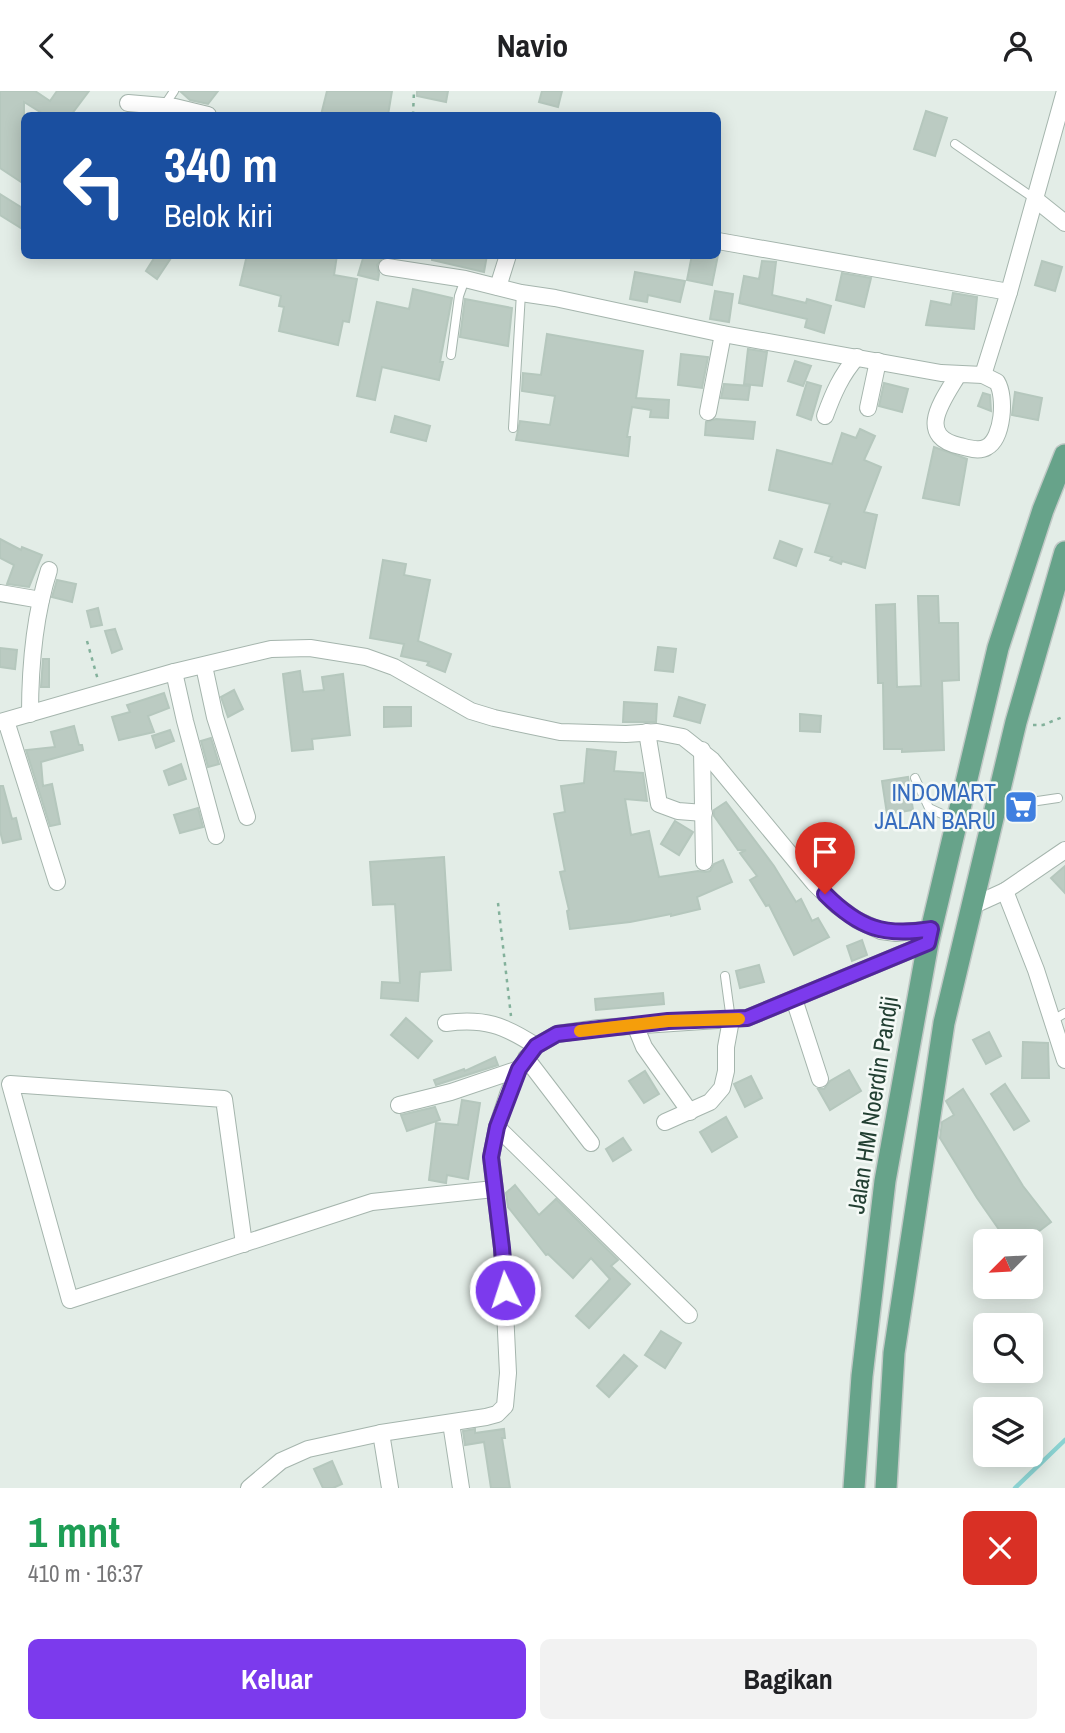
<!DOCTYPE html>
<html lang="id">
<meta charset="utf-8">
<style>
body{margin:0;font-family:"Archivo Narrow",sans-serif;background:#f2f2f2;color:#202124;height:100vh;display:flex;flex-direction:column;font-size:26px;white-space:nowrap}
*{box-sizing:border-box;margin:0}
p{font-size:23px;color:#757577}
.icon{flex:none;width:38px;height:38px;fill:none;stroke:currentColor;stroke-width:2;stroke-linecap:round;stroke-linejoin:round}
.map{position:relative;height:1397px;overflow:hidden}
.sheet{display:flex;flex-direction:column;background:#fff;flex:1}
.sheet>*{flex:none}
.hud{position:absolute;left:21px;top:21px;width:700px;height:147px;border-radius:10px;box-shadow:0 4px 18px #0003;background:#1a4fa0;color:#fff;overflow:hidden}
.needle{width:46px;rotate:246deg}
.buttons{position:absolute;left:973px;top:1138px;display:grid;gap:14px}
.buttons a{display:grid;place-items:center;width:70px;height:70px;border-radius:10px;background:#fff;box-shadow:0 4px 18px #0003;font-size:35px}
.pin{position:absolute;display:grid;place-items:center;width:60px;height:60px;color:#fff;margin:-72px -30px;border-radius:50% 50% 50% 0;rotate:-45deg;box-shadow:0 0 7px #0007}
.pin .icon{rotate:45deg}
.me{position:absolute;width:77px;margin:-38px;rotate:356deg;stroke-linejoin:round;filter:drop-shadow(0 0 5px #0008)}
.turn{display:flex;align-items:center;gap:24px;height:147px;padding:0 28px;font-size:32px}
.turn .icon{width:91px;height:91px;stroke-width:2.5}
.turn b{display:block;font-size:49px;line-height:60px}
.round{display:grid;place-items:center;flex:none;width:74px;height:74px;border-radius:10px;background:#f2f2f2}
.summary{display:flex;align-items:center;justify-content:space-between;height:119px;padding:0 28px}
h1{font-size:42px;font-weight:700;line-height:52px;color:#1e9e55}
.cta{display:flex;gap:14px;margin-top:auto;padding:14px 28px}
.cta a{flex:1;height:80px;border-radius:10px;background:#7c3aed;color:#fff;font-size:28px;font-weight:700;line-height:80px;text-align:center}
.cta a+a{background:#f2f2f2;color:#202124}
header{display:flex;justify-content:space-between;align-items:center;height:91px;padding:0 28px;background:#fff;font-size:32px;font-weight:700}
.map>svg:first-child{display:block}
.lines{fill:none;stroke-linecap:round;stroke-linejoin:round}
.stream{stroke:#8bd3d2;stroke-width:4.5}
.building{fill:#bbcbc2;stroke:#b5c7bd;stroke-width:2}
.service-casing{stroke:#a5b5ad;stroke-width:10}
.minor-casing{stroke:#a5b5ad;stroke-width:18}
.primary-casing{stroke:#c1c9c6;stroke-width:24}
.path{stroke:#83b19b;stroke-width:2.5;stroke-dasharray:3.5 5;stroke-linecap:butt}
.service{stroke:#fff;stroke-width:8}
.minor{stroke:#fff;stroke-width:16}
.primary{stroke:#67a38a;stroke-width:21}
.route-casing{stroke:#51269a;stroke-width:18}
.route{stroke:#7c3aed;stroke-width:12}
.slow{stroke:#f59e0b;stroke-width:12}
.labels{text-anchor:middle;stroke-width:5;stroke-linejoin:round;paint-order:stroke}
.shop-label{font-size:24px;fill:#366cbe;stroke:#f4f9f6;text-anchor:end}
.street-label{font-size:24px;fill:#223f32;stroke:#f4f9f6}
</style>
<header><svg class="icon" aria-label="back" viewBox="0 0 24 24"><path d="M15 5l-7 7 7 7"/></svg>Navio<svg class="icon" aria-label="person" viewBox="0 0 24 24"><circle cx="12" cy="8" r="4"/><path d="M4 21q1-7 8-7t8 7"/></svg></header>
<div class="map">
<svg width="1065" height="1397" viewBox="0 0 1065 1397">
<rect width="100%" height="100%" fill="#e3ede7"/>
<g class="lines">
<!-- stream -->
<path class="stream" d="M1015,1397L1065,1349"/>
</g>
<!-- building -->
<g class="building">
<path d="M0,0H35L50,10L57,0H89L71,24H45L24,11V93L0,77Z"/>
<path d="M180,0H218L208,13L190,9Z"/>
<path d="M327,0H392L388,24H321Z"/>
<path d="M417,0H448L446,11L417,5Z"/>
<path d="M542,0H562L558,16L539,11Z"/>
<path d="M926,20L947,27L935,65L914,58Z"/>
<path d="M0,103L24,118V139L0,124Z"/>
<path d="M156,164H173L157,188L146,180Z"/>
<path d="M247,164H337L334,184L357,188L349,231L343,230L338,254L279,240L284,216L279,215L281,205L240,194Z"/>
<path d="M364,164H385L377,174L379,183L378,189L358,184Z"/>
<path d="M432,164H487L484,181L432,169Z"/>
<path d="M692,164H718L712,194L687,189Z"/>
<path d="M762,170L776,171L772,204L806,212L807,208L831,215L824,242L805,236L807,228L739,212L744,185L759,188Z"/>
<path d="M1042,170L1062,176L1055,200L1035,194Z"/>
<path d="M635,181L685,190L680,211L648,204L647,211L630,208Z"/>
<path d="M842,182L871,187L864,216L836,209Z"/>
<path d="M413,198L452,207L440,271H443L439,289L382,276L375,309L357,305L377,211L409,218Z"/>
<path d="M715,200L733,203L729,231L710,228Z"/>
<path d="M953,202L977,206L974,238L926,234L931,210L951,214Z"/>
<path d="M465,208L512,217L508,255L460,246Z"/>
<path d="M547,243L643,260L636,307L669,309L668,327L650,326L651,319L632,316L627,346H630L628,365L516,349L520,330L550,334L555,305L522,300L523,282L541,284Z"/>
<path d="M748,258L767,261L762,295L744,293Z"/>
<path d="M681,263L708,266L702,297L678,294Z"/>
<path d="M795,270L811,275L803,295L788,290Z"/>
<path d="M807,291L821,295L811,329L797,324Z"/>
<path d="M884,292L908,298L902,321L879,315Z"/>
<path d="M724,293L750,295L748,309L721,307Z"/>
<path d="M1015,301L1042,307L1038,329L1012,324Z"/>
<path d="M983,302L990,304L991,320L978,315Z"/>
<path d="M395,325L430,335L426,350L391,341Z"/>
<path d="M716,328L755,331L753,348L705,344L706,331Z"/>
<path d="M860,338L875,345L864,369L881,376L864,421L877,424L865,477L842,470L841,473L830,469L832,466L815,461L830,413L769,399L777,359L832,373L842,342L856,347Z"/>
<path d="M934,356L967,368L959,414L923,407Z"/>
<path d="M0,448L21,459L22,456L42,464L29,496L7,493L14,474L0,467Z"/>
<path d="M780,450L802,458L796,475L774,467Z"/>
<path d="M383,469L406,473L404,484L430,489L418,550L451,563L445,581L427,574L429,571L401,565L404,553L370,547Z"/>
<path d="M57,489L76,493L72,511L52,506Z"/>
<path d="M918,505H938L939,532H958L959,589L942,590L944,659L902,661V658H884L883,592H878L876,514L895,513L897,596L921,595Z"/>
<path d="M98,517L102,534L91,536L87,520Z"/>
<path d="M115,538L122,558L112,562L105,540Z"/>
<path d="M658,556L676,558L673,581L655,579Z"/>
<path d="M0,557L17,559L15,578L0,576Z"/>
<path d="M43,568H49V596H41Z"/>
<path d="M300,580L303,601L324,599L322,586L343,583L350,644L312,648L313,658L292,660L283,583Z"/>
<path d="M234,599L243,618L228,626L221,606Z"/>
<path d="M164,602L169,617L148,625L154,641L119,649L112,626L130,621L127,614Z"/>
<path d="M679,606L705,614L700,632L674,625Z"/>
<path d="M624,611L657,613L656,631H623Z"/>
<path d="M384,616H411V635L384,636Z"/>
<path d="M800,623L821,625L820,641L800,640Z"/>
<path d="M74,635L79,654H82L83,659L41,671L43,695L52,693L60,733L50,735L26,659L55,656L51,641Z"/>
<path d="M170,639L174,650L156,657L152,645Z"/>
<path d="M211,647L219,673L208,676L201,650Z"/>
<path d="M587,658L616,661L614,680L643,682L647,710L625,708L631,744L649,740L659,786L698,780L705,781L710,780L714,773L723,769L732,791L697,806L700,818L671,825V823L630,831L570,838L567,820L569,819L560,781L565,780L554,723L565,721L561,695L584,692Z"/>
<path d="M181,673L186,688L169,694L164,680Z"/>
<path d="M908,686L913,719L887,723L882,690Z"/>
<path d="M0,695H3L12,728L16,727L21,748L3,752L0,740Z"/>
<path d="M726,711L774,775L796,811L801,808L812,830L818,827L829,846L794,864L769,814L766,815L750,789L757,785L740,762L746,759H738L714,725V719Z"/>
<path d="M198,717L203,736L180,742L174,724Z"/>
<path d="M675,730L693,741L679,764L661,753Z"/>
<path d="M444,766L451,879L420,881L418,910L381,907L382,891L400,892L395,813L373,814L370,771Z"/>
<path d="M1065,775V802L1051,787Z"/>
<path d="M862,849L867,864L852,870L847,855Z"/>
<path d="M759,874L764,891L740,897L736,880Z"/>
<path d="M663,902L664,913L596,919L595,908Z"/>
<path d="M406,927L432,950L418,967L391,944Z"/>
<path d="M989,941L1001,965L986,973L973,949Z"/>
<path d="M1023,951L1048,952L1049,987H1022Z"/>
<path d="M495,966L498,974L436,994L434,989L464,978L465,980Z"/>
<path d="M849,979L861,1000L830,1019L818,998H824L830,990Z"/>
<path d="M645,980L659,1003L644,1012L629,990Z"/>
<path d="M751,985L762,1007L745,1016L734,993Z"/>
<path d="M1005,993L1029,1030L1014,1039L991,1003Z"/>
<path d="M963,998L1023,1095L1051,1131L1026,1150H1007L977,1107L940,1047L942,1031L954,1024L946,1010Z"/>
<path d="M462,1009L480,1012L468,1088L447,1084L446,1092L429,1089L436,1032L458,1034Z"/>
<path d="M435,1016L440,1029L407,1040L401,1024Z"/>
<path d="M726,1026L737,1046L712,1061L700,1041Z"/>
<path d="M623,1047L631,1059L613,1070L606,1058Z"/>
<path d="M515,1094L539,1124L556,1108L618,1169L611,1175L630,1193L589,1237L576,1225L610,1188L591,1167L573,1187L548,1163L546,1164L508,1116L506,1102Z"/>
<path d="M661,1240L681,1252L665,1277L645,1264Z"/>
<path d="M624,1264L637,1275L609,1306L597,1295Z"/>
<path d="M475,1338V1342L504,1338L505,1347H502L510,1397H491L484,1351L465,1354L463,1340Z"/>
<path d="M332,1370L342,1393L333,1397H323L314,1378Z"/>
</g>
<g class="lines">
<defs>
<g id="service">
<path d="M164,15L174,0"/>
<path d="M955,53L1035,108"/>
<path d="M451,264L459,205L465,188"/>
<path d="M513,337L521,202"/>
<path d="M915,687L929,717L955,729"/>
<path d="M998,708L1024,712L1058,707"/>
<path d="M725,885L731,929"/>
<path d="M1053,929L1065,922"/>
</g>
<g id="minor">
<path d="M128,12L175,16L208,24"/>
<path d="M1035,108L1065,132"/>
<path d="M718,150L1009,201"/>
<path d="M387,176L465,188L521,202L555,207L723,243L941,282L983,284L997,291C1006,306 1003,347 987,356C979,361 968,357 960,355C915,345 943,309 958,284"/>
<path d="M498,196L508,164"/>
<path d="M983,284L1009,201L1065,0"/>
<path d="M868,317L878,270"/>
<path d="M708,321L723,243"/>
<path d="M825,325C833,303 841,284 857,266"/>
<path d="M0,502L41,509"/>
<path d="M204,575L215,626L247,726"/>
<path d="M174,581L185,630L216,745"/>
<path d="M30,623C30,574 34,526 49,479"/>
<path d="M6,630L57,791"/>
<path d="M0,631L174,581L271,558L310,557L366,566L394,576L471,620L494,627L560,641L626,643L657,641L683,646L712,669L814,792L836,814L857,829L881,840L896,842L931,838"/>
<path d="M647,641L659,713L678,720L704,722"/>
<path d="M702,659L704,771"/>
<path d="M1005,800L1036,879L1065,969"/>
<path d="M972,815L1005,800L1065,759"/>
<path d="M794,908L820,988"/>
<path d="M446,932C484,927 504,934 536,955"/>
<path d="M635,934L644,956L690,1021"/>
<path d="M526,967L591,1052"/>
<path d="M399,1014L451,1001L519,978"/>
<path d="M665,1031L710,1011L722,997L726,980V956L731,929"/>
<path d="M497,1036L689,1224"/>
<path d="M244,1153L224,1008L10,993L70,1209L372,1111L494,1098"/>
<path d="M451,1332L461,1397"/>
<path d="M381,1342L390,1397"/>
<path d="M249,1397L281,1370L308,1358L381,1342L486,1326L497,1323L505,1315L508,1282L502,1157L491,1066L497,1036L508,1003L519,978L536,955L557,943L599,937L747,927L928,852"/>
</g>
<g id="primary">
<path d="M854,1397L862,1285L885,1090L928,852L998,557L1043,419L1065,364"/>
<path d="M886,1397L894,1262L944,932L1016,631L1065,461"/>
</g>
</defs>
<!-- service casing -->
<use href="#service" class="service-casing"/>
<!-- minor casing -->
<use href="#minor" class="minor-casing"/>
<!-- primary casing -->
<use href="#primary" class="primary-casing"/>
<!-- path -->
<g class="path">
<path d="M413,24L414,0"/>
<path d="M87,550L98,589"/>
<path d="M1033,634H1043L1065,625"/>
<path d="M498,812L511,925"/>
</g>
<!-- service -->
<use href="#service" class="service"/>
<!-- minor -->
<use href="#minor" class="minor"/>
<!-- primary -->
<use href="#primary" class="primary"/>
</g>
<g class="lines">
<defs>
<path id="route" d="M505,1199L502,1157L491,1066L497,1036L519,978L536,955L557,943L668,930L747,927L928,852L931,838C884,846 859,837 825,803"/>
</defs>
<!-- route casing -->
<use href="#route" class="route-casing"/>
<!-- route -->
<use href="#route" class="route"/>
<!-- slow -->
<path class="slow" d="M580,940L668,930L739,928"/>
</g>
<!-- icons -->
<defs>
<symbol id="supermarket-square" viewBox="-11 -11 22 22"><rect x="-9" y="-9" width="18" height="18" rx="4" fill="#3f7fe0" stroke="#f4f9f6"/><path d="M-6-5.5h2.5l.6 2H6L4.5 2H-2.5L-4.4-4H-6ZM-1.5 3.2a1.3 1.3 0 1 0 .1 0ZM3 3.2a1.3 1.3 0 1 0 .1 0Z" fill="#fff"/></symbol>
</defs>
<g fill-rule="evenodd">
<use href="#supermarket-square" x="1002" y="697" width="38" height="38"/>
</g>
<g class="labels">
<!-- shop labels -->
<g class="shop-label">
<text x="996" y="710">INDOMART<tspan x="996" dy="28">JALAN BARU</tspan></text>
</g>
<!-- street labels -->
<g class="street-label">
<text transform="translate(873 1014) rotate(-81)" y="8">Jalan HM Noerdin Pandji</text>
</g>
</g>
</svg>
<div class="buttons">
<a><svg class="needle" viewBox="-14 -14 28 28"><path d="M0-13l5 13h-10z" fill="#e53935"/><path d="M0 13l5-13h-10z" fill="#757577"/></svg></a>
<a><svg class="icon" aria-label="search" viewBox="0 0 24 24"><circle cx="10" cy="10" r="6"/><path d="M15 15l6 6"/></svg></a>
<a><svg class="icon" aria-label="layers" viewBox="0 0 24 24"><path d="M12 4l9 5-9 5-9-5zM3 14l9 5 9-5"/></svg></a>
</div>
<div class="pin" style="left:825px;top:803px;background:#d93025"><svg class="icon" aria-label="arrive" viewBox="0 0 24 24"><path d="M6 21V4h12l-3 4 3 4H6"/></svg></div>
<svg class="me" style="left:505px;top:1199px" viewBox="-20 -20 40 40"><circle r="17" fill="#7c3aed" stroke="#fff" stroke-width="3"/><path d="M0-11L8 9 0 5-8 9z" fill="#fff"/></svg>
<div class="hud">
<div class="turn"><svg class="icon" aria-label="left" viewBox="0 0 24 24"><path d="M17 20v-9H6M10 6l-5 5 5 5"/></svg><div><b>340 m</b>Belok kiri</div></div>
</div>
</div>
<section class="sheet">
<div class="summary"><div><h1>1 mnt</h1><p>410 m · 16:37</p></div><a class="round" style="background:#d93025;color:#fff"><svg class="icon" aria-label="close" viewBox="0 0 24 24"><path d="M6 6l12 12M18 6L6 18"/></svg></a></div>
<div class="cta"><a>Keluar</a><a>Bagikan</a></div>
</section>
